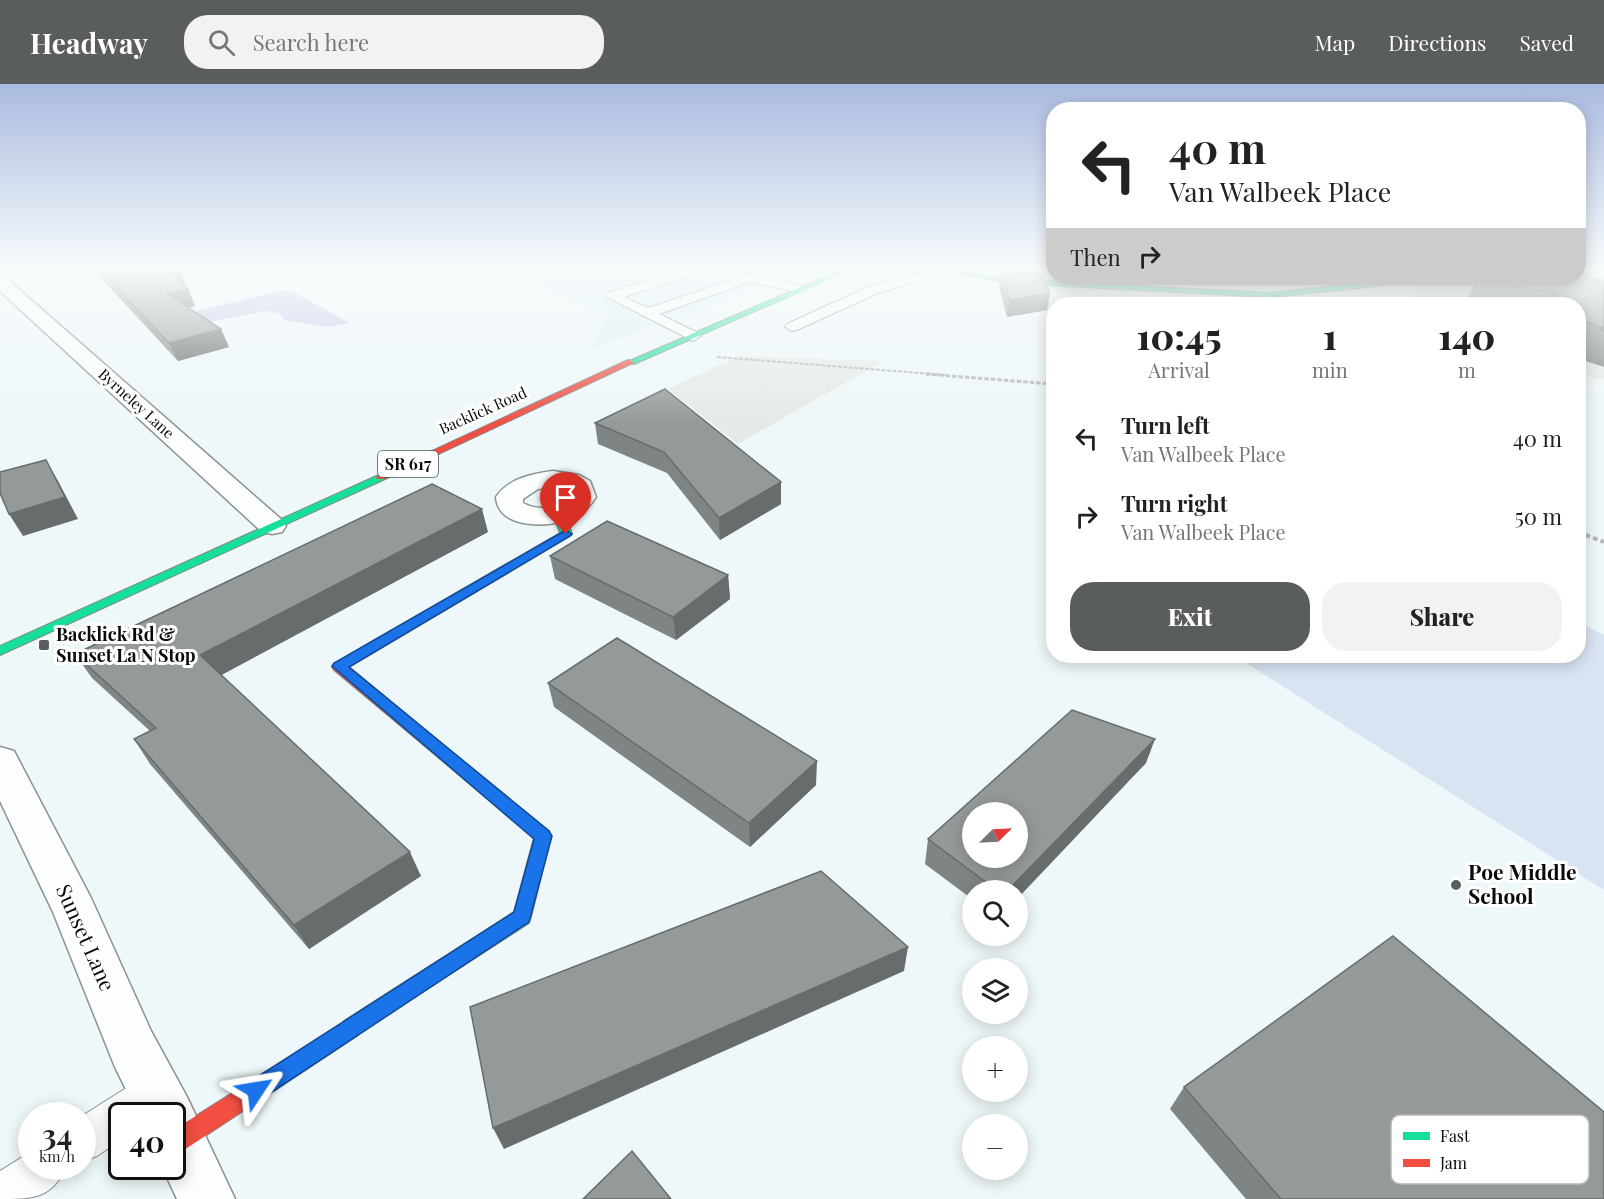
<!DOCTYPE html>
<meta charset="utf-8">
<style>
body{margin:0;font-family:"Playfair Display",serif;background:#f2f2f2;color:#222;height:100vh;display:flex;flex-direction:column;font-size:22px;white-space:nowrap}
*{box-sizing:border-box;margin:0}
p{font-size:20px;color:#767676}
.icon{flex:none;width:33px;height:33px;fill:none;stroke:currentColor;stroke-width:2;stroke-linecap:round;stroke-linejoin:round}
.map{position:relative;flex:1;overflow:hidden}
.panel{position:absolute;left:1046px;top:213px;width:540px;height:366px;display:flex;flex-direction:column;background:#fff;border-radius:24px;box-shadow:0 3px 15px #0003}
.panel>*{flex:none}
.top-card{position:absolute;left:1046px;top:18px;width:540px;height:183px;border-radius:24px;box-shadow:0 3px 15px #0003;background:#fff;color:#222;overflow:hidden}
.needle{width:39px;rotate:66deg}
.controls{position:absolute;left:962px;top:718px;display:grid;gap:12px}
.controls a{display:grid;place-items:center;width:66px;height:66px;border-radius:50%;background:#fff;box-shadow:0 3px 15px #0003;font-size:30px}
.speed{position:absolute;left:18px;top:1018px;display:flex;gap:12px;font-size:30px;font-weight:700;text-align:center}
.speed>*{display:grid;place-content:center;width:78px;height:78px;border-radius:50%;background:#fff;box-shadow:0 3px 15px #0003;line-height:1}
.speed small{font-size:15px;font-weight:400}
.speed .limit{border:3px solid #111;border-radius:9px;background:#fff;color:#111}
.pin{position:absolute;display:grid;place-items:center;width:51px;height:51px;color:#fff;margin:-62px -26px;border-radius:50% 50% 50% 0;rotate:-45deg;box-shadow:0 0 6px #0007}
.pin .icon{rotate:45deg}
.me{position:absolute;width:66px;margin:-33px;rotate:57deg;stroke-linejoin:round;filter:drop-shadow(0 0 4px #0008)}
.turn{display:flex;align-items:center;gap:21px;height:126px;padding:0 24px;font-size:27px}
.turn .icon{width:78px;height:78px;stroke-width:2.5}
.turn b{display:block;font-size:42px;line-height:51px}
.then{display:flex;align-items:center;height:57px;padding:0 24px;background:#0003;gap:12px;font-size:22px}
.eta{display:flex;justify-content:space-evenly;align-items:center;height:102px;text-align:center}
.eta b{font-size:36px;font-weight:800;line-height:42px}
.action{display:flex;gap:12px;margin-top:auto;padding:12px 24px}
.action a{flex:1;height:69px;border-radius:24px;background:#5a5d5e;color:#fff;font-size:24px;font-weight:800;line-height:69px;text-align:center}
.action a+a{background:#f2f2f2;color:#222}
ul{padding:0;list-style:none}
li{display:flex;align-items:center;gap:18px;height:78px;padding:0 24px}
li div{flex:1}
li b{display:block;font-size:22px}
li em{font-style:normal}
header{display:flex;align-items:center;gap:36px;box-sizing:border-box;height:84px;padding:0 30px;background:#5a5d5e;color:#fff}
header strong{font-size:28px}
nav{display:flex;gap:33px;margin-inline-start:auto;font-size:21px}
.search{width:420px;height:54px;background:#f2f2f2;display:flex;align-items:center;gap:15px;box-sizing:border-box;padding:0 21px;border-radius:24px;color:#767676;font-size:22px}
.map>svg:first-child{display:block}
.industrial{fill:#e6eae6}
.farmland{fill:#dbeef5}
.forest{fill:#bec5e5}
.pitch{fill:#d9e3f2}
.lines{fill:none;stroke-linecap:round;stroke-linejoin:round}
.lane-casing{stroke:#8d9192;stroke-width:2}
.street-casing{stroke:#8d9192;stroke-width:3}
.fast-casing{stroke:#838788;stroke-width:2}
.jam-casing{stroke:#838788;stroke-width:2}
.path-far2{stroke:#b5b6b7;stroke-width:2;stroke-dasharray:4 1.5;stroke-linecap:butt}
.path-far1{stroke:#b5b6b7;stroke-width:3;stroke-dasharray:4.5 2;stroke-linecap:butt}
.path{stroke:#b5b6b7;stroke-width:4;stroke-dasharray:5 3;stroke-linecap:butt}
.lane{fill:#fcfefe;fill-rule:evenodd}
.street{fill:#fcfefe;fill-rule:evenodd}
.fast{fill:#16e098;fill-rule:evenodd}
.jam{fill:#f24e42;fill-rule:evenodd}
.wall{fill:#7f8484}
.shaded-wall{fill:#686c6c}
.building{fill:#949a9a;stroke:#686c6c;stroke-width:1.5;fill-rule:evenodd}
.route{fill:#1a73e8;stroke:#114b97;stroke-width:1.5}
.poi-dot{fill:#5a5d5e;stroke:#fff;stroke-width:2}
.labels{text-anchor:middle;stroke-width:6;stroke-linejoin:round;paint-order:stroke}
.far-street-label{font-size:15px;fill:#0a0a0a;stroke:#fff}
.shield{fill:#fff;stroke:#545454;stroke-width:1.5}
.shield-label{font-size:16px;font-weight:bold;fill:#0a0a0a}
.poi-label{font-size:18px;font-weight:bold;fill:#0a0a0a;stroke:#fff;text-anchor:start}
.near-poi-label{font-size:21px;font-weight:bold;fill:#0a0a0a;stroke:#fff;text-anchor:start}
.near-street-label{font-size:21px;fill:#0a0a0a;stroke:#fff}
.key{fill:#fff;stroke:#b6b6b6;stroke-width:1.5}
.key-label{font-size:16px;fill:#0a0a0a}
</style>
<header>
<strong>Headway</strong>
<div class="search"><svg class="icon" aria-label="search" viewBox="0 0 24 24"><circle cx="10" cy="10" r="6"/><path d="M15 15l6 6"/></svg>Search here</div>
<nav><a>Map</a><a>Directions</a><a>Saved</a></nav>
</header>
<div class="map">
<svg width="1604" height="1115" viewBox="0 0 1604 1115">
<rect width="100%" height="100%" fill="#eef7f9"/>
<!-- industrial -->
<g class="industrial">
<path d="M1578,184H1604V295H1594L1578,289V220H1409L1417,202L1458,194H1578Z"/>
<path d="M738,272L883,277L738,360L668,305Z"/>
</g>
<!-- farmland -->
<path class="farmland" d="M496,184H810L592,264L608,229Z"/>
<!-- forest -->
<path class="forest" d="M280,207H292L349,239L328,243L285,236L279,229L266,227L178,244L159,236Z"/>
<!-- pitch -->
<path class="pitch" d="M1578,538L1604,551V806L1235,572H1578Z"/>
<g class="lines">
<defs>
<g id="lane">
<path d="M687,184H706L705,187L624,213L648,224L735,195L728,191L735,187L801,201L808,205L801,209L750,198L659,230L698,249L701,252L693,257L605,212L607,209Z"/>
<path d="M934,184L950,185L949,188L878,209L797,246L792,247L785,243L787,240L868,203Z"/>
<path d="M156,988L170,994L176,1008C164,1038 150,1032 122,1032V1055L97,1072L82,1078V1032L142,994Z"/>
<path d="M32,1067V1083H66C52,1115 32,1115 0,1115V1087Z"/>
</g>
<g id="street">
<path d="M0,193L6,194L282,436L286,442L282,448L272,450L262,448L0,207Z"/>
<path d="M553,387L579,391L590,397L596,413C591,421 584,428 576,433C553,444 498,447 496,413C509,394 532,390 553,387ZM553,403L569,407V412C556,424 540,428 523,419V415L538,405Z"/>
<path d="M0,663L14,667L91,814L151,947L187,1013L235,1115H177L162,1083H172V1032H139L115,983L53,828L0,717Z"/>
</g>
<g id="fast">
<path d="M845,184H854L634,280L627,278Z"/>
<path d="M934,184H948L1005,195L1270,209L1408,194L1377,202L1270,213L1005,199Z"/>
<path d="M381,390L385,391V395L0,571V562Z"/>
<path d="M559,427L565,430L572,450L570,452L371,570H361L359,567L361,564L560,449L553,430Z"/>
<path d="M443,663L448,665L549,747L551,752L531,833L529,839L351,954L344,951L341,944L344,937L514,828L534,754L438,673L435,669L438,665Z"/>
</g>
<g id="jam">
<path d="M628,276L635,278L385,395H377L376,393Z"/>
<path d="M366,563L371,564L373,567L371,570L349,583L448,665L451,669L448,673H438L334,586L332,583L334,580Z"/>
<path d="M351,934L358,937L361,944L358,951L187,1064L179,1067L172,1065V1047Z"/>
</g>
</defs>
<!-- lane casing -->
<use href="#lane" class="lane-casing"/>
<!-- street casing -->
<use href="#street" class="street-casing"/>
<!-- fast casing -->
<use href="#fast" class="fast-casing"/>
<!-- jam casing -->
<use href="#jam" class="jam-casing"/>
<!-- path-far2 -->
<path class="path-far2" d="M717,273L945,291"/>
<!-- path-far1 -->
<path class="path-far1" d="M926,290L1053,300"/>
<!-- path -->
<path class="path" d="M1578,448L1604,458"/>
<!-- lane -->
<use href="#lane" class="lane"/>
<!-- street -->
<use href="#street" class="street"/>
<!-- fast -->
<use href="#fast" class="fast"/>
<!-- jam -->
<use href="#jam" class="jam"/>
</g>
<!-- wall -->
<g class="wall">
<path d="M94,184H178L186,201H184L188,205L195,222L188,223L229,263L178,277L98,191Z"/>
<path d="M994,184H1035L1034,189L1047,226L1007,233L999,203L1001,188H995Z"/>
<path d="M1186,194H1225L1198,198Z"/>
<path d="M1477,194H1578L1604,197V283L1582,276L1583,274L1578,272V220H1478L1467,216Z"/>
<path d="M665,305L781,420L720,456L667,389L598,360L595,339Z"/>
<path d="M488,448L221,591L421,792L309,865L150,680L134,655L150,647L92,594L75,570Z"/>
<path d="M550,472L728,491L730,515L676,556L555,495Z"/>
<path d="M548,599L816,701L750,763L554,623Z"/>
<path d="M1146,679L1017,807H972V815L925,780L928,755Z"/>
<path d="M1184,1003L1604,1115H1246L1170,1025Z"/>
</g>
<!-- shaded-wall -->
<g class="shaded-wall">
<path d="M179,185L186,201L176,203L169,187Z"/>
<path d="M1199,194H1225L1198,198Z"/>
<path d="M188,205L195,222L174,226L166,209Z"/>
<path d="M1050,209L1047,226L1007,233L1010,216Z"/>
<path d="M221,245L229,263L178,277L169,259Z"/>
<path d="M46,376L58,397L78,435L23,452L9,430Z"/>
<path d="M781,398V420L720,456L719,434Z"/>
<path d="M482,425L488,448L214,595L200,571Z"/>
<path d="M728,491L730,515L676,556L673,533Z"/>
<path d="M1155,655L1146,679L1017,815V807H1007Z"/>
<path d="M817,677L816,701L750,763L749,739Z"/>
<path d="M410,768L421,792L309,865L294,841Z"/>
<path d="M908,863L904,887L504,1065L493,1044Z"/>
</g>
<!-- building -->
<g class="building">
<path d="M98,184H178L179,185L169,187L188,205L166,209L221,245L169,259Z"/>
<path d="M1001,187L1042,190L1050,209L1010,216Z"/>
<path d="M1578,188L1604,197V247L1600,245L1602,244L1581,235L1578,232V220H1566L1555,209L1515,202L1494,194H1578Z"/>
<path d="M665,305L781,398L719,434L664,368L595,339Z"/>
<path d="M46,376L65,413L9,430L0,409V388Z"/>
<path d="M432,400L482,425L200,571L410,768L294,841L134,655L156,644L75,570Z"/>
<path d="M607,437L728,491L673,533L550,472Z"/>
<path d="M617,554L817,677L749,739L548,599Z"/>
<path d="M1072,626L1155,655L1007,807H998L928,755ZM972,729H1017V774H972Z"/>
<path d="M821,787L908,863L493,1044L470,923Z"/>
<path d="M1393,852L1604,1028V1115H1281L1184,1003Z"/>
<path d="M632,1067L671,1115H583Z"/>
</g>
<!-- sky -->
<linearGradient id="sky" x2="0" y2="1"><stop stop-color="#abbbe0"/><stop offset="0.54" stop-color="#f7fbfc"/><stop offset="1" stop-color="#f7fbfc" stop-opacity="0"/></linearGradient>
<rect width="1604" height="340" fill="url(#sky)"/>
<!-- route -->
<path class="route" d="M566,446L572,450L570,452L349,583L549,747L552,752L529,838L263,1014L256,1017L248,1014L245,1006L248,999L514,828L534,755L332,582L334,579Z"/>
<!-- markers -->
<g class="poi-dot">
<rect x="38" y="555" width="12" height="12" rx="3"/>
<circle cx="1456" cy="801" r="6"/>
</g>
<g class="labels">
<!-- far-street labels -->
<g class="far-street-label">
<text transform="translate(136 320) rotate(42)" y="5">Byrneley Lane</text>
<text transform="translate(483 327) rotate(-24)" y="5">Backlick Road</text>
</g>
<!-- shield labels -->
<rect class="shield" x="378" y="367" width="60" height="26" rx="4.5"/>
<g class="shield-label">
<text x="408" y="386">SR 617</text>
</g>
<!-- poi labels -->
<g class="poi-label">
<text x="56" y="557">Backlick Rd &amp;<tspan x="56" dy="21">Sunset La N Stop</tspan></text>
</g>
<!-- near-poi labels -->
<g class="near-poi-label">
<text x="1468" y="796">Poe Middle<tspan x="1468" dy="24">School</tspan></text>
</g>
<!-- near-street labels -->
<g class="near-street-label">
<text transform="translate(85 854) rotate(66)" y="7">Sunset Lane</text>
</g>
</g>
<!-- legend -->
<rect x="1391" y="1031" width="198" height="69" rx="9" class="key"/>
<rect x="1403" y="1048" width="27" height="8" fill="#16e098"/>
<rect x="1403" y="1075" width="27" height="8" fill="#f24e42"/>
<g class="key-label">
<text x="1440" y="1058">Fast</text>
<text x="1440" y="1085">Jam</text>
</g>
</svg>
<div class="controls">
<a><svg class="needle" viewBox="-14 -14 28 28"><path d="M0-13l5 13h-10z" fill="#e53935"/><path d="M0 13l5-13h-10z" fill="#767676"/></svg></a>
<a><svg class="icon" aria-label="search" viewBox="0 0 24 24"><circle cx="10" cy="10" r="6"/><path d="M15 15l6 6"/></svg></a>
<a><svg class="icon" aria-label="layers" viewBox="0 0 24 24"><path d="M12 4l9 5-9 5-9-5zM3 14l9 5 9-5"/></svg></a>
<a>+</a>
<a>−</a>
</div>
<div class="speed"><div>34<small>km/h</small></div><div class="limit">40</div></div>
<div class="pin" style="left:566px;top:450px;background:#d93025"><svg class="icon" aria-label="arrive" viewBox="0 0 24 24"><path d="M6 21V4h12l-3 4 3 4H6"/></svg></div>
<svg class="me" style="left:256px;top:1006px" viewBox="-20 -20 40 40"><path d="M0-17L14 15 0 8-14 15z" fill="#1a73e8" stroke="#fff" stroke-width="4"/></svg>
<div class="top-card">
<div class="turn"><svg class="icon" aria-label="left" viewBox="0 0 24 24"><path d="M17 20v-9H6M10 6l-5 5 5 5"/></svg><div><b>40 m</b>Van Walbeek Place</div></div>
<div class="then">Then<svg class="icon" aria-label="right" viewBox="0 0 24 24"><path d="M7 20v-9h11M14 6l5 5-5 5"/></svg></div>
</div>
<section class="panel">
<div class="eta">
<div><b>10:45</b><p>Arrival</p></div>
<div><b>1</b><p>min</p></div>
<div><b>140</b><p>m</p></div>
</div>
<ul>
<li><svg class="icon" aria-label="left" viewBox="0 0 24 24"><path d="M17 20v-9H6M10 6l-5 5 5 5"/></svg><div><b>Turn left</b><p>Van Walbeek Place</p></div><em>40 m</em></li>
<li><svg class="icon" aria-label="right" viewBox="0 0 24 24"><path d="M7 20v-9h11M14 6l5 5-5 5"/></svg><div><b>Turn right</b><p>Van Walbeek Place</p></div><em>50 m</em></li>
</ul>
<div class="action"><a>Exit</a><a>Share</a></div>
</section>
</div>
